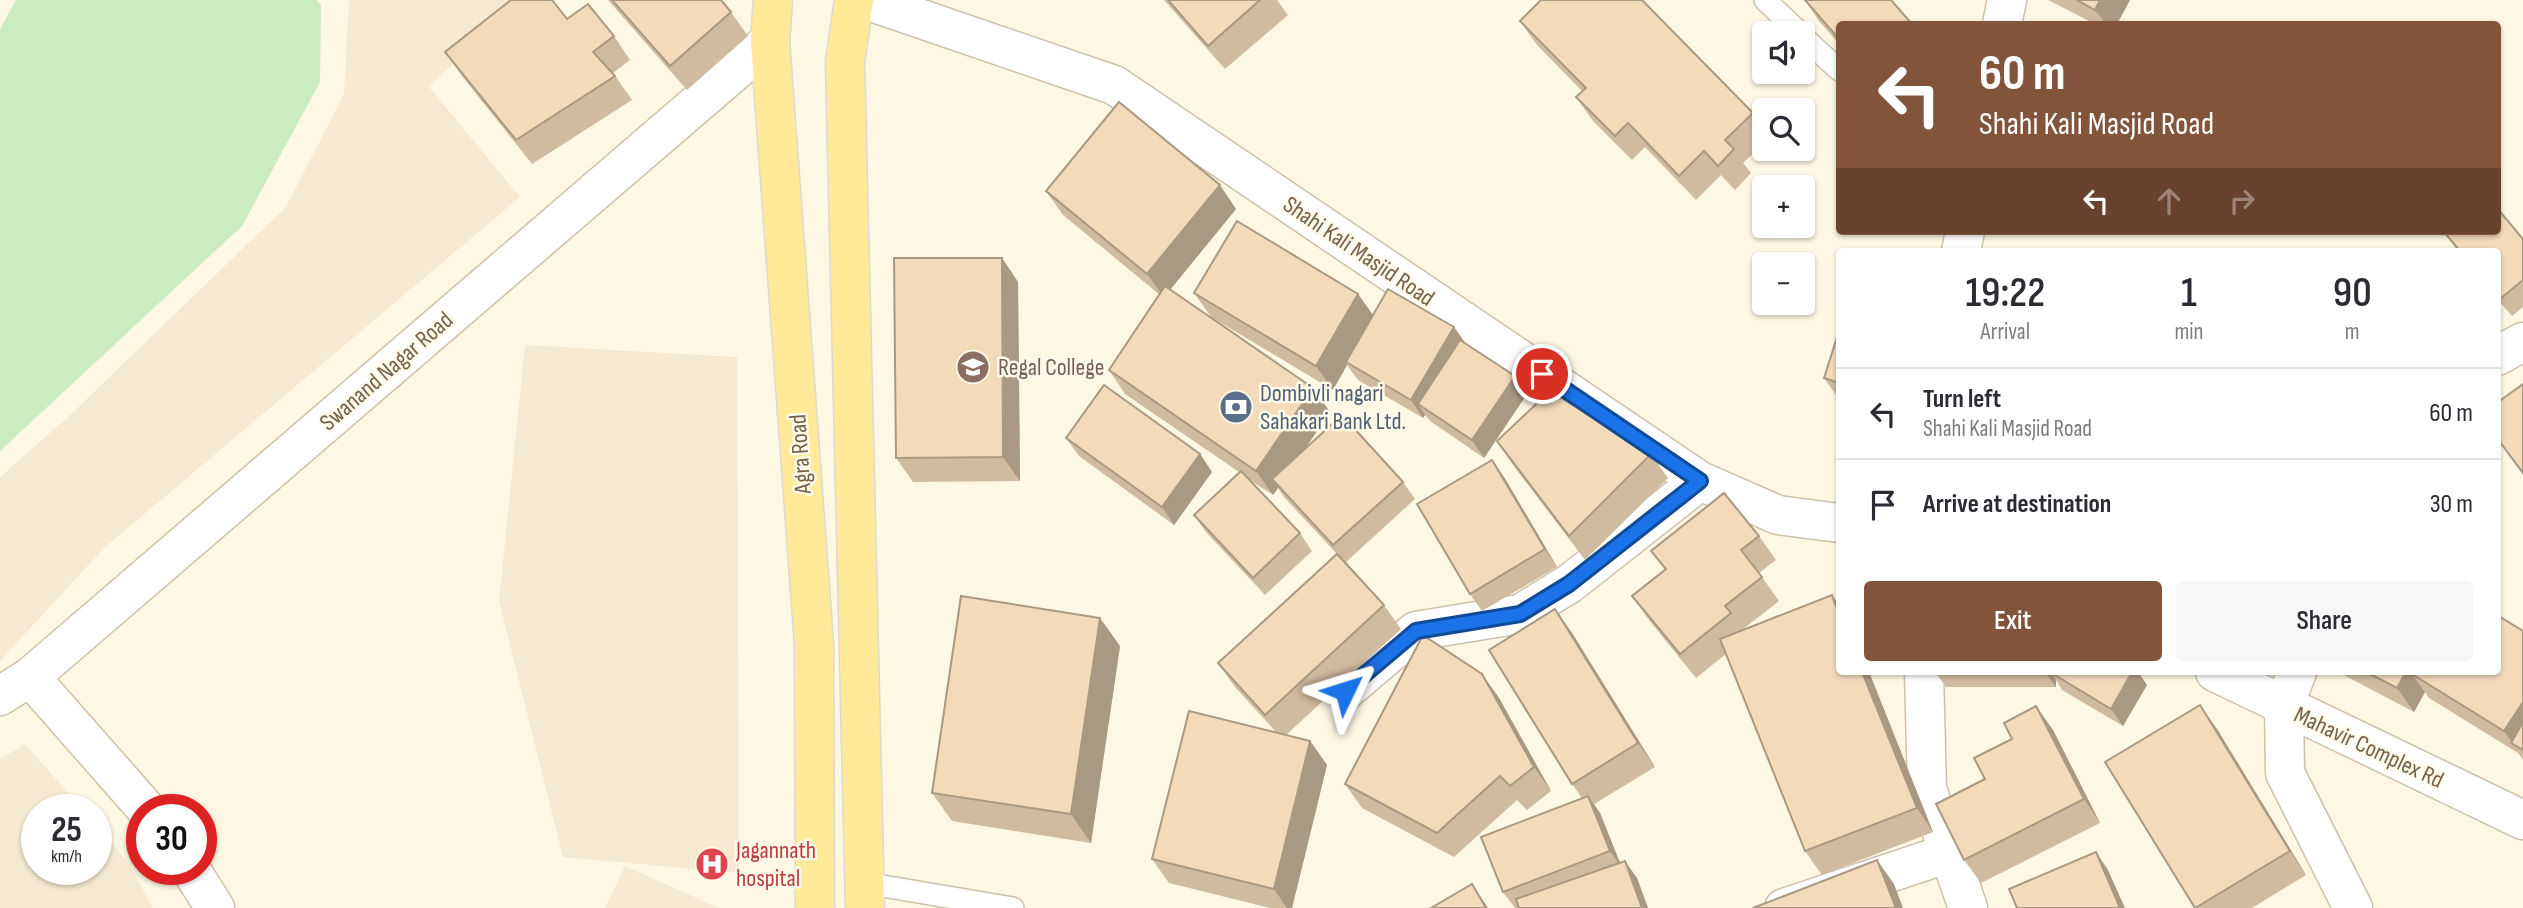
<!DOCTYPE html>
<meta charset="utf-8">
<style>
body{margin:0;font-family:"Sofia Sans Condensed",sans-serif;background:#f7f7f7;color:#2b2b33;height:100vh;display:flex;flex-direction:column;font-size:26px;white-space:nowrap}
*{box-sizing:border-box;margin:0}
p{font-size:23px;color:#7c7c81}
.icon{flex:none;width:38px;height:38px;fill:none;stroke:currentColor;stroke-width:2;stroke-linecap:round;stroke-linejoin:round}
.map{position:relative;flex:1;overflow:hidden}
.drawer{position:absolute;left:1836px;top:248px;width:665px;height:427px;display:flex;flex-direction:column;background:#fff;border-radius:7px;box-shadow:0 2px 5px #0004}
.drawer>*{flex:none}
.banner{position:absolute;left:1836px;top:21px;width:665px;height:214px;border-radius:7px;box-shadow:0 2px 5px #0004;background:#81543b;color:#fff;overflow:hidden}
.controls{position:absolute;left:1752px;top:21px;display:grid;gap:14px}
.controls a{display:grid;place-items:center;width:63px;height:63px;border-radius:7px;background:#fff;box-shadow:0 2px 5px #0004;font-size:35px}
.speed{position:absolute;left:21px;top:794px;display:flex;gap:14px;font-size:35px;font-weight:700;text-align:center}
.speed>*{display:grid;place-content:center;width:91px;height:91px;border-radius:50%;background:#fff;box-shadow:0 2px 5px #0004;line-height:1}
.speed small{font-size:18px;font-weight:400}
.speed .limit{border:10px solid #d22;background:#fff;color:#111}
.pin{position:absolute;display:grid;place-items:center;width:60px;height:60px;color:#fff;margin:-30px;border:4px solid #fff;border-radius:50%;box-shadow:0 2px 7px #0007}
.me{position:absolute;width:77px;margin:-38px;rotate:49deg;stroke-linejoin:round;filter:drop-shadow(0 0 5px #0008)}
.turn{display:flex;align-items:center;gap:24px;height:147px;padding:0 28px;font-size:32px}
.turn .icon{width:91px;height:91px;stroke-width:2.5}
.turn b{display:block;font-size:49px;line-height:60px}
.lanes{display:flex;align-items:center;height:66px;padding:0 28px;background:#0003;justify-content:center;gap:35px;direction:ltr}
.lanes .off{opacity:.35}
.eta{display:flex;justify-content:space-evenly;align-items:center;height:119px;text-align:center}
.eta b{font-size:42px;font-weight:600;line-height:49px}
.primary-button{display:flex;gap:14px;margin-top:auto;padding:14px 28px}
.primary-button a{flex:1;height:80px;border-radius:7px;background:#81543b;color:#fff;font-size:28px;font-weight:600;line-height:80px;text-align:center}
.primary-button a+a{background:#f7f7f7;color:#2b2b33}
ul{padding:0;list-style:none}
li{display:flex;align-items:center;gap:21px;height:91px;padding:0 28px;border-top:2px solid #e1e1e2}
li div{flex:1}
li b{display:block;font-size:26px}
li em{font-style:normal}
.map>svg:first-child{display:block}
.residential{fill:#f5ead1}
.green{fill:#cbebc1}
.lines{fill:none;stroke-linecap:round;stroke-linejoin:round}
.lane-casing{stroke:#cfc0a9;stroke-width:24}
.street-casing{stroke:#cfc0a9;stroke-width:41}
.secondary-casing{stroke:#d2c1a6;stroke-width:41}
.primary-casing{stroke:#ded9d3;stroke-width:41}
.lane{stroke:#fff;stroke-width:21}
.street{stroke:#fff;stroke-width:38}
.secondary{stroke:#fff;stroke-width:38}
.primary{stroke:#fee999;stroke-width:38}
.wall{fill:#d1bba0}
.shaded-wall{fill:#aa9982}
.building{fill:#f3daba;stroke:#aa9982;stroke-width:2}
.route-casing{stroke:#114b97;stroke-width:18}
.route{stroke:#1a73e8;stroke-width:12}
.labels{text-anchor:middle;stroke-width:5;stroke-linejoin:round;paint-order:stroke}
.street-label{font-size:24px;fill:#766048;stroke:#fffaea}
.education-label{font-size:24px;fill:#785e54;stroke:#fffaea;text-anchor:start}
.service-label{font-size:24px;fill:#4e5e75;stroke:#fffaea;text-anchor:start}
.health-label{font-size:24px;fill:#be3a42;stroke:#fffaea;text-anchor:start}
</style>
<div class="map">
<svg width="2523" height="908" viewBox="0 0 2523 908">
<rect width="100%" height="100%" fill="#fdf7e3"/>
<!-- residential -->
<g class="residential">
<path d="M349,0H517L429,87L520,197L104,548L0,661V477L68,417L286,207L344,94Z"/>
<path d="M525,345L737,357L739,873L563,857L499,601Z"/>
<path d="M25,744L83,810H37V870H96V825L127,861L153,908H0V759Z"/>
<path d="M625,866L719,908H605Z"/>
</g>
<!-- green -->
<path class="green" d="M16,0H316L321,5L320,82L242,226L0,451V29Z"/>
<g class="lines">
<defs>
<g id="lane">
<path d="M1765,0L1800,33"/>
<path d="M1802,36L1839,70"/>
<path d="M865,883L1013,908"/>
</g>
<g id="street">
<path d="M866,0L1114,85L1700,481L1778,515L1839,523"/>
<path d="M2002,24L2007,0"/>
<path d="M1961,252L1965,231"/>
<path d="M2497,356L2523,342"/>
<path d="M1924,672L1927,789L1968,908"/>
<path d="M2215,672L2523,820"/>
<path d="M2297,672L2284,706L2285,773L2353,908"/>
<path d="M1345,691L1416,631L1520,614L1569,584L1700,481"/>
<path d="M1784,908L1949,853"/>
</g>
<g id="secondary">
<path d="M30,677L147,810"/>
<path d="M0,696L30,677L770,41"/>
<path d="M191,870L215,908"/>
</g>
<g id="primary">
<path d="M773,0L770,41L814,644L815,908"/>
<path d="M854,0L845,62L865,908"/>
</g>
</defs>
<!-- lane casing -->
<use href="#lane" class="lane-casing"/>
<!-- street casing -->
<use href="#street" class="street-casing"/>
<!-- secondary casing -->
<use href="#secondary" class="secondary-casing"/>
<!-- primary casing -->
<use href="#primary" class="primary-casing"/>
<!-- lane -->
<use href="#lane" class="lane"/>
<!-- street -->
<use href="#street" class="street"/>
<!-- secondary -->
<use href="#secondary" class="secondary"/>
<!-- primary -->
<use href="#primary" class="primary"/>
</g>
<!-- wall -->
<g class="wall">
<path d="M608,0H721L731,12L748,36L687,90Z"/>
<path d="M1164,0H1277L1288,15L1225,69Z"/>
<path d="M1805,0L1839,24V44L1819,21Z"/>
<path d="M2048,0H2130L2117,24H2095Z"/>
<path d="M567,19L614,36L630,60L613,73L632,100L532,164L462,76L445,52Z"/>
<path d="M1520,21L1753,113L1764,129V143L1743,163L1751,173L1735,190L1721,175L1696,200L1645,147L1632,160L1593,121L1576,97L1582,91L1537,45Z"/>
<path d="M1046,191L1236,209L1170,290L1313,388L1330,412L1304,450L1403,482L1415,499L1346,562L1384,605L1401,629L1286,735L1310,741L1327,765L1292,908H1270L1169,883L1152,859L1276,732L1235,687L1218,663L1337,554L1284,497L1278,488L1273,495L1248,479L1300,533L1312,551L1265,595L1206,532L1194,515L1239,472L1125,394L1109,370L1160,295L1063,215Z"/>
<path d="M2443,231L2523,239V307L2512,316L2497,299V252H2458Z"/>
<path d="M1002,258L1018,282L1020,481L913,482L896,458Z"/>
<path d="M1194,293L1358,294L1373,315L1454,327L1465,343L1527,394L1484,458L1430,421L1425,415L1423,418L1358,380L1347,365L1333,390L1211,317Z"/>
<path d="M1839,331V396L1836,395L1824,378Z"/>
<path d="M1066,438L1200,454L1212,472L1174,525L1079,456Z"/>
<path d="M1497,441L1651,454L1668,478L1585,560L1513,465Z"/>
<path d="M1504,477L1557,567L1482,611L1470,594Z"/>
<path d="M1759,536L1776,560L1759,573L1779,601L1742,630L1832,595L1839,606V672H1869L1933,832L1822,875L1805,851L1726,654L1696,678L1649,620L1632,596L1665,570L1651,551Z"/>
<path d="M2523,631V760L2518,753L2429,698L2425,692L2414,712L2338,672H2497Z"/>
<path d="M1572,633L1655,767L1594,804L1600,813L1620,863L1637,878L1648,908H1515L1503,892L1582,798L1572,784Z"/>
<path d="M1120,646L1091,843L952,821L932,793Z"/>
<path d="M1935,672H2138L2147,685L2123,726L2062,690L2056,680V687H1946Z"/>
<path d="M1482,674L1499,698L1551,791L1527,810L1517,800L1454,857L1362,808L1345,784Z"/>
<path d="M2217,729L2306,875L2252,908H2195Z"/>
<path d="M2053,730L2100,823L1981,883L1964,860L1985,779Z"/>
</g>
<!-- shaded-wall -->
<g class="shaded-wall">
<path d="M2100,0H2130L2117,24H2106L2095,10Z"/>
<path d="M1220,185L1236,209L1164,297L1147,274Z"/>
<path d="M1002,258L1018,282L1020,481L1003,457Z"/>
<path d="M1358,294L1375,318L1346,362L1347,365L1333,390L1316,366Z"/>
<path d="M1454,327L1466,344L1418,404L1425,415L1423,418L1411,400Z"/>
<path d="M1515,376L1527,394L1484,458L1472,440Z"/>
<path d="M1313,388L1330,412L1279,487L1272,479L1278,488L1273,495L1256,471Z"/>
<path d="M1200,454L1212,472L1174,525L1162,507Z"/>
<path d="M1492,460L1504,477L1557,567L1545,549Z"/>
<path d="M1832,595L1839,606V615Z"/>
<path d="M1555,609L1572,633L1655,767L1638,743Z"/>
<path d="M1100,618L1120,646L1091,843L1071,814Z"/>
<path d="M1862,672H1869L1933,832L1917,808Z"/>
<path d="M2045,672H2056H2050L2056,680V687Z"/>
<path d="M2132,672H2138L2147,685L2123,726L2111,709Z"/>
<path d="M2406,672H2435L2412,674L2425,692L2414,712L2397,688Z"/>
<path d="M1482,674L1499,698L1551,791L1534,767Z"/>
<path d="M2523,702V750L2514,745L2504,731Z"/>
<path d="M2200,705L2217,729L2306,875L2290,851Z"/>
<path d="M2036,706L2053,730L2100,823L2084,799Z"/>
<path d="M1310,741L1327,765L1292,908H1287L1274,889Z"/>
<path d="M1588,796L1600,813L1622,868L1610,851Z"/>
<path d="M2096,852L2108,870L2125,908H2120Z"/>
<path d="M1877,860L1894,884L1903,908H1896Z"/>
<path d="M1625,861L1637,878L1648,908H1642Z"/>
<path d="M1472,884L1488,908H1486Z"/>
</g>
<!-- building -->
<g class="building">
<path d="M511,0H552L567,19L588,4L614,36L593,52L615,76L516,140L445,52Z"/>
<path d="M612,0H721L731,12L670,66Z"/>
<path d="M1168,0H1260L1208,46Z"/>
<path d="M1541,0H1642L1753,113L1725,140L1734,149L1718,166L1704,151L1679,176L1628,123L1615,136L1576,97L1586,88L1520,21Z"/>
<path d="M1805,0H1891L1912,24H1839V39Z"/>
<path d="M2077,0H2100L2095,10Z"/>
<path d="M1119,102L1220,185L1147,274L1046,191Z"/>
<path d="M2497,208L2523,239V280L2500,299L2497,296V252H2461L2443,231H2497Z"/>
<path d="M1237,221L1358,294L1316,366L1194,293Z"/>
<path d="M894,258H1002L1003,457L896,458Z"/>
<path d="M1165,286L1313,388L1256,471L1109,370Z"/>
<path d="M1388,289L1454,327L1411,400L1346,362Z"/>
<path d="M1839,331V383L1824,378Z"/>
<path d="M1460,340L1515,376L1472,440L1418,404Z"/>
<path d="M2523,384V473L2497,438V403Z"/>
<path d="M1104,385L1200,454L1162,507L1066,438Z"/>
<path d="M1550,391L1651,454L1569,536L1497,441Z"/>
<path d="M1342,415L1403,482L1333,545L1272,479Z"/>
<path d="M1492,460L1545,549L1470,594L1417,504Z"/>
<path d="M1241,471L1300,533L1253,578L1194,515Z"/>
<path d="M1724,493L1759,536L1741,550L1762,577L1725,606L1731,613L1680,654L1632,596L1666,569L1651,551Z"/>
<path d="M1337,554L1384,605L1265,715L1218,663Z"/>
<path d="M1832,595L1839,615V672H1862L1917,808L1805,851L1720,639Z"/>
<path d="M961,596L1100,618L1071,814L932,793Z"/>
<path d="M1555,609L1638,743L1572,784L1489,650Z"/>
<path d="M2497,615L2523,631V702L2504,731L2412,674L2414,672H2497Z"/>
<path d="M1423,635L1482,674L1534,767L1510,786L1500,776L1437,833L1345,784Z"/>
<path d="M2050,672H2132L2111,709Z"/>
<path d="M2366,672H2406L2397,688Z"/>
<path d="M2200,705L2290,851L2195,908L2105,762Z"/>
<path d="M2036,706L2084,799L1964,860L1936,804L1985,779L1974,758L2012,739L2004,723Z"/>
<path d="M1189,711L1310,741L1274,889L1152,859Z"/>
<path d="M2523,722V750L2511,743Z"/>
<path d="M1588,796L1610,851L1503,892L1481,837Z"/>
<path d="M2096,852L2120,908H2017L2009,889Z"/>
<path d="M1877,860L1896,908H1753Z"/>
<path d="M1625,861L1642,908H1519L1516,899Z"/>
<path d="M1472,884L1486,908H1431Z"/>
</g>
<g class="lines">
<defs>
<path id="route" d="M1345,691L1416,631L1520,614L1569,584L1700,481L1542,374"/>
</defs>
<!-- route casing -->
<use href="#route" class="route-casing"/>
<!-- route -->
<use href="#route" class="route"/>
</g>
<!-- icons -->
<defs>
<symbol id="university-disc" viewBox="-11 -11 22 22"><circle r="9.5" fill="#8d6e63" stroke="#fffaea"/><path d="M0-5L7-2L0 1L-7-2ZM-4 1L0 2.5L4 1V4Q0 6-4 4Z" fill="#fff"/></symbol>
<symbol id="bank-disc" viewBox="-11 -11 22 22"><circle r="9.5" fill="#5c6f8a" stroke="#fffaea"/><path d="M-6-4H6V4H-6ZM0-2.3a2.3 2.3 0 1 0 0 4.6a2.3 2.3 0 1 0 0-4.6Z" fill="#fff"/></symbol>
<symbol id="hospital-disc" viewBox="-11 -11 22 22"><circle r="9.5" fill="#e0444e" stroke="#fffaea"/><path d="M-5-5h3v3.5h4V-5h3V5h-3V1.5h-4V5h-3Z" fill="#fff"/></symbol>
</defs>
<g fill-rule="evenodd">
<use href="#university-disc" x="954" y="348" width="38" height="38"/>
<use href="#bank-disc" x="1217" y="388" width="38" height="38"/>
<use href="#hospital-disc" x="693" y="845" width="38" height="38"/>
</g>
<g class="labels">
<!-- street labels -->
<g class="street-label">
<text transform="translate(1359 251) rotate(34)" y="8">Shahi Kali Masjid Road</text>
<text transform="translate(386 371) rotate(-41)" y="8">Swanand Nagar Road</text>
<text transform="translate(800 454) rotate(-94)" y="8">Agra Road</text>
<text transform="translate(2369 747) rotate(25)" y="8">Mahavir Complex Rd</text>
</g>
<!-- education labels -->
<g class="education-label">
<text x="998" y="375">Regal College</text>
</g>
<!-- service labels -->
<g class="service-label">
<text x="1260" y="401">Dombivli nagari<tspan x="1260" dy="28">Sahakari Bank Ltd.</tspan></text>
</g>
<!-- health labels -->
<g class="health-label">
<text x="736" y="858">Jagannath<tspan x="736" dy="28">hospital</tspan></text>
</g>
</g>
</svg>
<div class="controls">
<a><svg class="icon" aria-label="sound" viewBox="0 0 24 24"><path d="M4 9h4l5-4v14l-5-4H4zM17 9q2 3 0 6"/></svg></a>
<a><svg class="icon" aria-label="search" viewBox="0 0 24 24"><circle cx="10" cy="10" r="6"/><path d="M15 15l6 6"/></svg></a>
<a>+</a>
<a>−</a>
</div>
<div class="speed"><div>25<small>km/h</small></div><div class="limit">30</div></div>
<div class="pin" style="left:1542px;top:374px;background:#d93025"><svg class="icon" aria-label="arrive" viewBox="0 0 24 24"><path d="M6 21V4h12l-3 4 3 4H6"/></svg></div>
<svg class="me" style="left:1345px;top:691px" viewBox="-20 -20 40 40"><path d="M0-17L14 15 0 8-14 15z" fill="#1a73e8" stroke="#fff" stroke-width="4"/></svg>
<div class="banner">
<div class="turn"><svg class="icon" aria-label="left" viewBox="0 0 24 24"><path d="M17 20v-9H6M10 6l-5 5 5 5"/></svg><div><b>60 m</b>Shahi Kali Masjid Road</div></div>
<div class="lanes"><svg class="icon" aria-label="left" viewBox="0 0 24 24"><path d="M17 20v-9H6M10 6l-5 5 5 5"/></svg><svg class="icon off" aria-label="ahead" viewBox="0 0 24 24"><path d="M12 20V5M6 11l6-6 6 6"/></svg><svg class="icon off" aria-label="right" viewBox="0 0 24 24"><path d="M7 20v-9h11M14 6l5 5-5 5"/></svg></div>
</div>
<section class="drawer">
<div class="eta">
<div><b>19:22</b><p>Arrival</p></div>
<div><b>1</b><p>min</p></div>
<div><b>90</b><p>m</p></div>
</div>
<ul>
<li><svg class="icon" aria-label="left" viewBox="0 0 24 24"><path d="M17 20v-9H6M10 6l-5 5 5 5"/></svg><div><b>Turn left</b><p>Shahi Kali Masjid Road</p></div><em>60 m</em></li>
<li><svg class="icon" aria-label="arrive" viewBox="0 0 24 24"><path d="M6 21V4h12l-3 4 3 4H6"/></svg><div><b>Arrive at destination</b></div><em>30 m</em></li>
</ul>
<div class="primary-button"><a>Exit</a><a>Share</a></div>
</section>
</div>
